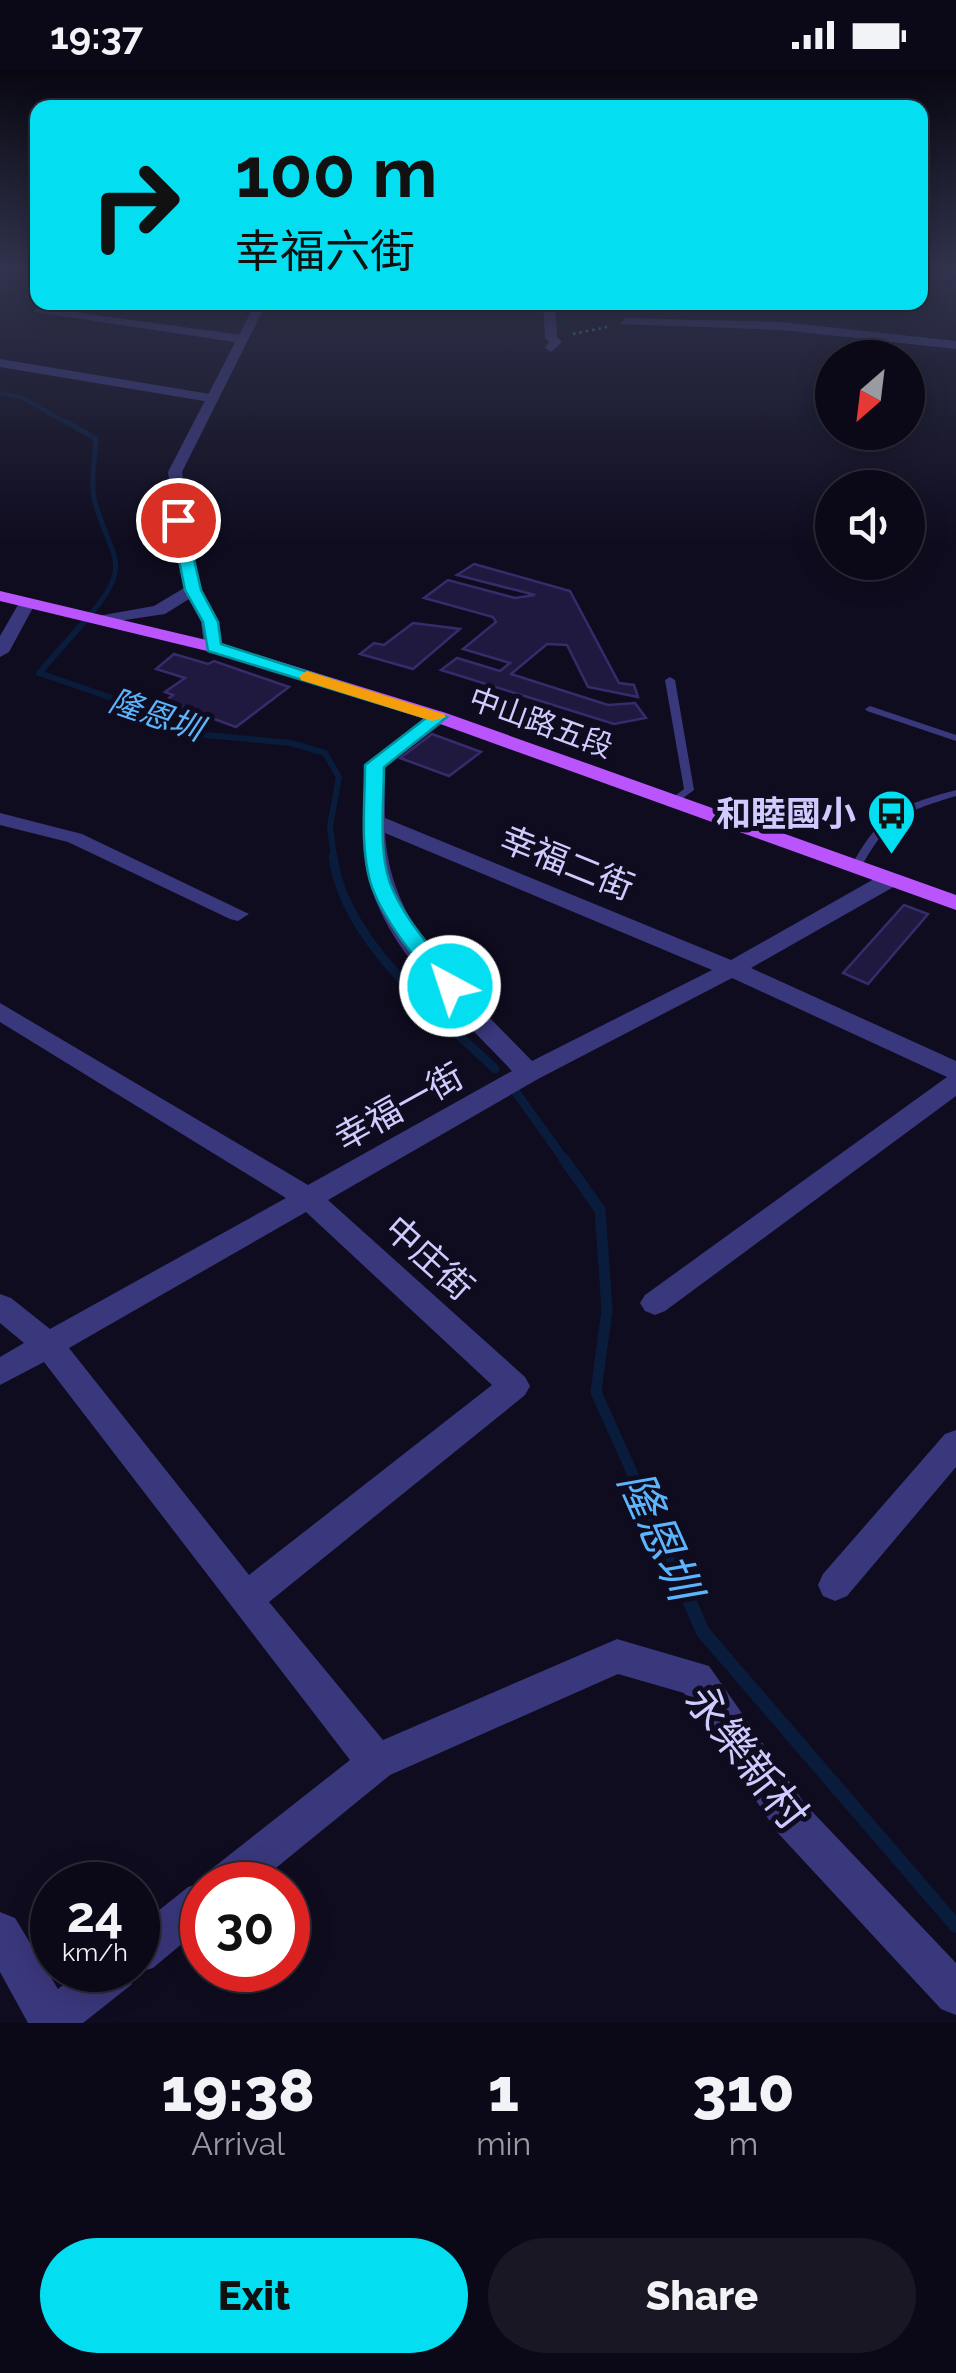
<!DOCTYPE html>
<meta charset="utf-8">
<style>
body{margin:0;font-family:Raleway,"Noto Sans TC",sans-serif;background:#191724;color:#f1f3f6;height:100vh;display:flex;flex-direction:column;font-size:38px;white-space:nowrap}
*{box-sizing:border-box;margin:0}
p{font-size:32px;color:#9a9aa1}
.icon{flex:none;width:55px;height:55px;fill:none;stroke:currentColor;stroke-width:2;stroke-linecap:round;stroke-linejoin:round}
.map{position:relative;height:1953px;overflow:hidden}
.side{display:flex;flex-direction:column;background:#0b0917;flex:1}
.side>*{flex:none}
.guide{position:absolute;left:30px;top:30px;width:898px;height:210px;border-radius:20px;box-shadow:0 5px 25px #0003,0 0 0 2px #2b2a36;background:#04def1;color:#111;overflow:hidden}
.needle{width:65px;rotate:208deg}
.tools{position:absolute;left:815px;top:270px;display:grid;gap:20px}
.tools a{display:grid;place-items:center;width:110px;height:110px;border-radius:50%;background:#0b0917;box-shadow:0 5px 25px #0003,0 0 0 2px #2b2a36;font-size:50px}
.speed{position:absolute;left:30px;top:1792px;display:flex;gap:20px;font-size:50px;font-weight:700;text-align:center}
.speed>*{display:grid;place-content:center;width:130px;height:130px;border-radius:50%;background:#0b0917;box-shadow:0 5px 25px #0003,0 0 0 2px #2b2a36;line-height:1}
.speed small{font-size:25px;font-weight:400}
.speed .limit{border:15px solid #d22;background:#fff;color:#111}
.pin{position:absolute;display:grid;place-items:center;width:85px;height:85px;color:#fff;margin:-42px;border:5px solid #fff;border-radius:50%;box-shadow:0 2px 10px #0007}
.me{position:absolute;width:110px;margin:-55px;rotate:320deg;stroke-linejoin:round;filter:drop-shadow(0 0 8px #0008)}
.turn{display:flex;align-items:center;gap:35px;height:210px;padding:0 40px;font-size:45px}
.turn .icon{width:130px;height:130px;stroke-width:2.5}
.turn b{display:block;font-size:70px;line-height:85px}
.eta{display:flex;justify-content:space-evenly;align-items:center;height:170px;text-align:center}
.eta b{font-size:60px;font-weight:800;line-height:70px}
.cta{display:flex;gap:20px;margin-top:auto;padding:20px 40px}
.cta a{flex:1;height:115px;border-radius:60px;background:#04def1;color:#111;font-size:40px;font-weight:800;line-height:115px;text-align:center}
.cta a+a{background:#191724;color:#f1f3f6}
.status{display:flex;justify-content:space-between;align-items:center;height:70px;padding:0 50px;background:#0b0917;direction:ltr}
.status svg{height:28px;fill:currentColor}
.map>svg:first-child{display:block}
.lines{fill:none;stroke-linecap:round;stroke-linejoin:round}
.stream-far5{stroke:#0a1c3b;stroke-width:4}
.stream-far4{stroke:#0a1c3b;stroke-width:5}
.stream-far3{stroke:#0a1c3b;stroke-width:6}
.stream-far2{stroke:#0a1c3b;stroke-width:9}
.stream-far1{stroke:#0a1c3b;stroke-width:11}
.stream{stroke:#0a1c3b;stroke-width:14}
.building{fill:#20193f;stroke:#372b6b;stroke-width:2.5}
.path{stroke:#2faea4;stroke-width:2.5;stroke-dasharray:2.5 4;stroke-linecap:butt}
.service{fill:#3a387d;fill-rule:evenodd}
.minor{fill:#3a387d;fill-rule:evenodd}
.tertiary{fill:#3a387d;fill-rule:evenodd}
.primary{fill:#ba54fc;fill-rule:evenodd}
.route{fill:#04def1;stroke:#03909d;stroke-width:2.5}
.slow{fill:#f59e0b}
.labels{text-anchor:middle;stroke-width:10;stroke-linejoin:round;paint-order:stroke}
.far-street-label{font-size:30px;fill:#d0cbfe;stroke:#0f0c1f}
.far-water-label{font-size:32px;font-style:italic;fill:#5bb4fc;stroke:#0f0c1f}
.poi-label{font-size:35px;font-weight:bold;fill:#d0cbfe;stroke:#0f0c1f;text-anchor:end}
.street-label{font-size:35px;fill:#d0cbfe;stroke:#0f0c1f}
.near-street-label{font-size:42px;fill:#d0cbfe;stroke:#0f0c1f}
.near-water-label{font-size:45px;font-style:italic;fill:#5bb4fc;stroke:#0f0c1f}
</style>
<div class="status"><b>19:37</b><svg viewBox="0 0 49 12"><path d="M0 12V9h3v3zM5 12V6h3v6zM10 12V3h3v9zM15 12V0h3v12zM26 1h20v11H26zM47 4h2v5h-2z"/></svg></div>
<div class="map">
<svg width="956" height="1953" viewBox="0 0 956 1953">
<rect width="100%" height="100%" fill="#0f0c1f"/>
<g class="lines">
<!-- stream-far5 -->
<path class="stream-far5" d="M0,323L21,327L71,355"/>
<!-- stream-far4 -->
<path class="stream-far4" d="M67,352L96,369C95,388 90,414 95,432C110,488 136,493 88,547"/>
<!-- stream-far3 -->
<path class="stream-far3" d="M91,544L39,603L150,641L196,664L291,673L325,683L339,707L330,756L334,788"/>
<!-- stream-far2 -->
<g class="stream-far2">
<path d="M333,786C343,871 437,943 495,999"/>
<path d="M510,1014L566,1092"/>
</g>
<!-- stream-far1 -->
<path class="stream-far1" d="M564,1089L600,1140L607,1240L596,1322L664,1474"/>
<!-- stream -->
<path class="stream" d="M663,1471L703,1562L956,1856"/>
</g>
<!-- building -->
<g class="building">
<path d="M474,494L570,521L619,613L634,615L638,627L588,617L567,575L547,574L511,604L608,635L635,633L646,648L614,654L441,600L457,588L500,601L510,593L463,579L496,552L493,547L424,528L448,510L515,528L535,525L457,505Z"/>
<path d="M413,553L460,559L413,599L360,584L374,573L384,575Z"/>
<path d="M174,584L208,594L214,591L289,617L236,657L165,631L173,625L165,622L185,608L156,599Z"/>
<path d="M432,664L481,682L449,706L400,688Z"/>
<path d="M904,835L928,844L868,914L843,903Z"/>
</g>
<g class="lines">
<!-- path -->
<g class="path">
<path d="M785,235L817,232"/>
<path d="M573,264L607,257"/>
</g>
<!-- service -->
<g class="service">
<path d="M670,607L675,610L694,720L671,737L667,736V732L684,719L665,610Z"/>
<path d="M870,636L956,665V671L867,641L865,639Z"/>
<path d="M956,720V726C900,743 889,748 860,799H852L851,797C879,744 900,735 956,720Z"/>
</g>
<!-- minor -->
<g class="minor">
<path d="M543,232H555L557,267L562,272L551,282L545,278L549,272L545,268Z"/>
<path d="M38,237L241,265L247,269L241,273L34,242Z"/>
<path d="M625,248L782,252L956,271V279L782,260L621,254Z"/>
<path d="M0,289L210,324L217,328L210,332L0,297Z"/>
<path d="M22,528L36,532L9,582L0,587V566Z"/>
<path d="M439,641L446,643V651L384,697L385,748L731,890L881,805H897L900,810L897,815L751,898L956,991V1026L665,1241L655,1245L645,1241L640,1233L645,1225L947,1007L732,908L538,1009L328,1130L525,1307L530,1316L525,1325L269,1532L383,1670L617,1569L709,1596L805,1734L956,1893V1945L941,1939L777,1762L684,1623L618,1604L390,1705L255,1815H202V1857L153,1898L136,1903L131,1915L83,1953H28L0,1902V1842L15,1848L58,1919L82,1900H138V1857L188,1817L204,1812L209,1801L350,1690L44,1292L0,1315V1287L24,1273L0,1253V1224L11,1228L50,1259L286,1128L0,952V933L308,1115L512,1001C461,946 390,886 369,811C359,774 365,733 364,695ZM385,763L712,900L532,991C469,925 390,860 385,763ZM306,1142L492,1315L249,1505L69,1278Z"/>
<path d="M0,743L82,764L249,844L238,851L230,849L68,772L0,755Z"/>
<path d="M956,1360V1397L847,1526L835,1531L823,1526L818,1515L823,1504L945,1364Z"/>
</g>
<!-- tertiary -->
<path class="tertiary" d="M256,232H267L182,402L195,494L201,520L219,552L222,577L213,582L204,577L201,552L189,529L165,544L98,554V546L154,536L184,518L168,402Z"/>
<!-- primary -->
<path class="primary" d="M0,521L219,573L446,643L956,825V840L432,651L207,581L0,531Z"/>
</g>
<!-- sky -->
<linearGradient id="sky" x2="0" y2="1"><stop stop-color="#080711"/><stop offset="0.42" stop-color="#31344d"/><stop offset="1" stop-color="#31344d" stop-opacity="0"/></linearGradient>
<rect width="956" height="475" fill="url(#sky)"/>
<!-- route -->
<path class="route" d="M178,446L185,450L201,520L218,552L221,574L447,647L384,697C384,733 378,779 390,813C405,852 437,883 461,916L457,920H442C418,893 380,846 370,811C360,775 365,733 365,695L426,648L208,581L203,552L185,520L171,450Z"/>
<!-- slow -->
<path class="slow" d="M307,601L444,644L446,647L432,651L301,610L299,606Z"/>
<!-- icons -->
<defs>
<symbol id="bus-pin" viewBox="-11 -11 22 30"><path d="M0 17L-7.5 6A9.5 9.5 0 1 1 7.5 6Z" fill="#04def1" stroke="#0f0c1f"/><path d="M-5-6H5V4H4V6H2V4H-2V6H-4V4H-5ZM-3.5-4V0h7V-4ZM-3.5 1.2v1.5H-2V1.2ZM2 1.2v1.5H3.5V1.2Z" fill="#111"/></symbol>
</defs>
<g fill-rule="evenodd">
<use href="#bus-pin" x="864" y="716" width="55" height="75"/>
</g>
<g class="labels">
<!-- far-street labels -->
<g class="far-street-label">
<text transform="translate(541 653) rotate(20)" y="10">中山路五段</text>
</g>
<!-- far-water labels -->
<g class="far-water-label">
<text transform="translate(156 645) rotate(19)" y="11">隆恩圳</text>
</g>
<!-- poi labels -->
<g class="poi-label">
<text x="856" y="756">和睦國小</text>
</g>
<!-- street labels -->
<g class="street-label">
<text transform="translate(567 793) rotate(22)" y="12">幸福二街</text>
<text transform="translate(399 1037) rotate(-29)" y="12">幸福一街</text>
<text transform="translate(429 1188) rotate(42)" y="12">中庄街</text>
</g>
<!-- near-street labels -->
<g class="near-street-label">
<text transform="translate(747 1687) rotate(52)" y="15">永樂新村</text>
</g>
<!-- near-water labels -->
<g class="near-water-label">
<text transform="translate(660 1465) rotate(66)" y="16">隆恩圳</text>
</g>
</g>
</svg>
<div class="tools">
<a><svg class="needle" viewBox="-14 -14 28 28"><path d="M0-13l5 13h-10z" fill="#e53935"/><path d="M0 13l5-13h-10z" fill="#9a9aa1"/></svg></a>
<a><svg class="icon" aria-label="sound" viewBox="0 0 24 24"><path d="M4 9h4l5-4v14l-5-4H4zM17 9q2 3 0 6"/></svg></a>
</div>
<div class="speed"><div>24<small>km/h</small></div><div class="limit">30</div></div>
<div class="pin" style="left:178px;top:450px;background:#d93025"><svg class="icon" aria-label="arrive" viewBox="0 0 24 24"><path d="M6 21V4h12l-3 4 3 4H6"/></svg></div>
<svg class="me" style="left:450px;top:916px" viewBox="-20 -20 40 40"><circle r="17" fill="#04def1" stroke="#fff" stroke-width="3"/><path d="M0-11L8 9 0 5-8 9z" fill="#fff"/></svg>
<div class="guide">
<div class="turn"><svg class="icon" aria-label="right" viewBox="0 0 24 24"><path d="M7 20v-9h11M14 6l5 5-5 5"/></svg><div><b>100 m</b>幸福六街</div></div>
</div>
</div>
<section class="side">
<div class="eta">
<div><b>19:38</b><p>Arrival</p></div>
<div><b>1</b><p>min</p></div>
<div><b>310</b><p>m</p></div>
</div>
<div class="cta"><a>Exit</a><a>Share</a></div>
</section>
